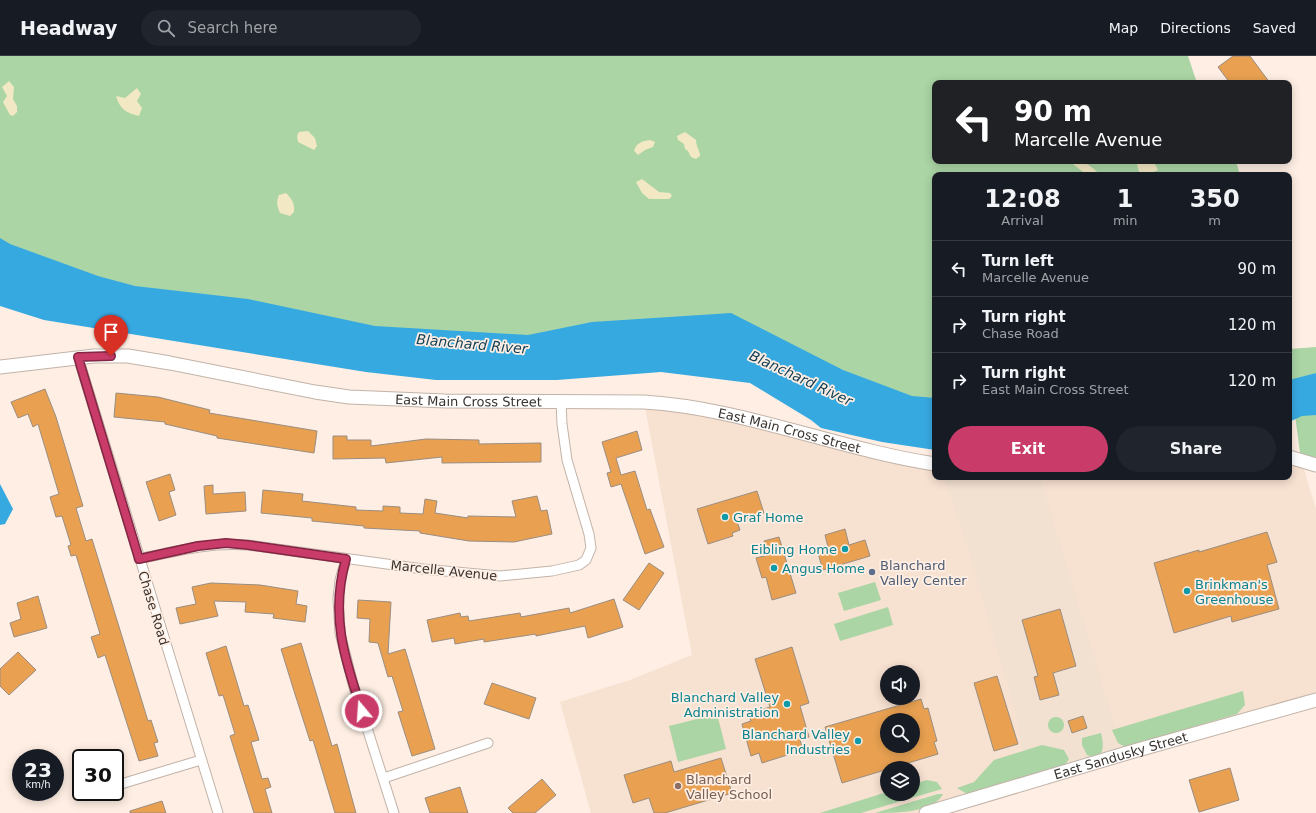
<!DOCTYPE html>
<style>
body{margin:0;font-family:"DejaVu Sans",sans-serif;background:#20242c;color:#f1f3f6;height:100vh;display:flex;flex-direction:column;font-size:15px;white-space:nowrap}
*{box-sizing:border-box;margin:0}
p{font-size:13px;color:#9ea1a6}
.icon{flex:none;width:22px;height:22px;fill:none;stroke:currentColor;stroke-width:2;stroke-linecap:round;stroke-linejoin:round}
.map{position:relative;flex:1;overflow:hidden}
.details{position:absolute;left:932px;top:116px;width:360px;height:308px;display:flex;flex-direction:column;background:#171b24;border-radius:8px;box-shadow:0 2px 10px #0003}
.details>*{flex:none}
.hud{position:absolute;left:932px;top:24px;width:360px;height:84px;border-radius:8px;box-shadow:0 2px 10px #0003;background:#202124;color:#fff;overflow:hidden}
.tools{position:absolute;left:880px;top:609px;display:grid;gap:8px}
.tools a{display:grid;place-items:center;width:40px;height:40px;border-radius:50%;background:#171b24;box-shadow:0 2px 10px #0003;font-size:20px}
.speed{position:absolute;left:12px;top:693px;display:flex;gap:8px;font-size:20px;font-weight:700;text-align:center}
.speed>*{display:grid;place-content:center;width:52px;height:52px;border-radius:50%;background:#171b24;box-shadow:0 2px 10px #0003;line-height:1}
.speed small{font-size:10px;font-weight:400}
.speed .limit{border:2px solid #111;border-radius:6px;background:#fff;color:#111}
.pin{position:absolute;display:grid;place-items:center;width:34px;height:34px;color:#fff;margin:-41px -17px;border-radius:50% 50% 50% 0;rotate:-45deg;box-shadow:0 0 4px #0007}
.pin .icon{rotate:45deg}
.me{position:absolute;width:44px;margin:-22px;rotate:342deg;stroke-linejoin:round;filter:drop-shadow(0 0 3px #0008)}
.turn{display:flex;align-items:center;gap:14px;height:84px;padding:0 16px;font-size:18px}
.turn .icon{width:52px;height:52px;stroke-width:2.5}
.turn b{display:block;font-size:28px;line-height:34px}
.eta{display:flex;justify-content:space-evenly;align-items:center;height:68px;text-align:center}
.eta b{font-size:24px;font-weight:700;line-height:28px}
.action{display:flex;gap:8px;margin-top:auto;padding:8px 16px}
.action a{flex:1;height:46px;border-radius:24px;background:#c93b68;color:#fff;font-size:16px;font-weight:700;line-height:46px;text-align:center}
.action a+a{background:#20242c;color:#f1f3f6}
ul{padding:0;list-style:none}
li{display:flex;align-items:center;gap:12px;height:56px;padding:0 16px;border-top:1px solid #363941}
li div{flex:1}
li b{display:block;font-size:15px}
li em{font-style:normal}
header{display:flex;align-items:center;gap:24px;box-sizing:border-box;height:56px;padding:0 20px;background:#171b24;border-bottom:1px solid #363941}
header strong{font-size:19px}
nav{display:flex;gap:22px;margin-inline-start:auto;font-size:14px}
.search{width:280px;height:36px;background:#20242c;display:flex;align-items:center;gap:10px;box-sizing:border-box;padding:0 14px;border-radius:22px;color:#9ea1a6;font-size:15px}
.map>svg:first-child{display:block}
.built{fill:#f7e1d1;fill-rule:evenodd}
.industrial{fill:#f2e0d0}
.green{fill:#abd5a5}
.sand{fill:#f2e8c3}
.water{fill:#37a9e1}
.building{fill:#e9a151;stroke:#9a8d81;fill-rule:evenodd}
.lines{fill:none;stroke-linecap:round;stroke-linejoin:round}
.street-casing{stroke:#c2b3a8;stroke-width:11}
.secondary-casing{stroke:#c2b3a8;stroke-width:15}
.street{stroke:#fff;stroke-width:9}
.secondary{stroke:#fff;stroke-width:13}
.route-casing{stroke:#832644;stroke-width:10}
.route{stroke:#c93b68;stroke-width:7}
.culture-dot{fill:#0f9aa8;stroke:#feeee3;stroke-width:1.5}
.service-dot{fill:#5c6f8a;stroke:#feeee3;stroke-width:1.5}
.education-dot{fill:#8d6e63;stroke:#feeee3;stroke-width:1.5}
.labels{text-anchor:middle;stroke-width:3.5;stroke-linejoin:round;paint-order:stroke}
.street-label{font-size:13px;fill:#39332f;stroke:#feeee3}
.culture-label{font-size:13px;fill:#0d838f;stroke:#feeee3;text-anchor:start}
.service-label{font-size:13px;fill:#4e5e75;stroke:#feeee3;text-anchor:start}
.education-label{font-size:13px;fill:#785e54;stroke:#feeee3;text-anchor:start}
.water-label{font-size:14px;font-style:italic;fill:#103f56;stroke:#feeee3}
</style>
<header>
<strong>Headway</strong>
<div class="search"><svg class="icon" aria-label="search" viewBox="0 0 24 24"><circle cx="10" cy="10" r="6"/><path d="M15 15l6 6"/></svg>Search here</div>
<nav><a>Map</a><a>Directions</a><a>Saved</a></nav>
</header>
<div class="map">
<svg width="1316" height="757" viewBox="0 0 1316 757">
<rect width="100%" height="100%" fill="#feeee3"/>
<!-- built -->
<path class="built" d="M644,346L935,408V421H1289V401L1301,404L1316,453V644L926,757H591L560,646L630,624L692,599ZM887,616H913V642H887ZM887,664H913V690H887ZM887,712H913V738H887Z"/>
<!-- industrial -->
<path class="industrial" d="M944,421H1040L1123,698L1028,727L1015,655L974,512Z"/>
<!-- green -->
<g class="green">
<path d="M0,0H1188L1197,27H935V105H1236L1240,119H935V364L729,289L550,295L0,220Z"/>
<path d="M1316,291V317L1289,325V293Z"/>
<path d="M1316,340V409L1301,404L1293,344Z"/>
<path d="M875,526L881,544L844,555L838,537Z"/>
<path d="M888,551L893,569L840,585L834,568Z"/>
<path d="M1243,635L1245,649L1237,658L1125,691L1118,687L1112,674Z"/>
<path d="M717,658L726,693L678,706L669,670Z"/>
<circle cx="1056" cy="669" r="8"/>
<path d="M1101,677C1104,688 1105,707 1087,699L1082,689V682Z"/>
<path d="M1042,689L1064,694L1069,703L1065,709L967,738L957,732L974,726L994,704Z"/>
<path d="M927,724L937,726L942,733L861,757H820L887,736V738H913V728Z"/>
<path d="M938,738H943C934,757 894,757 875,757Z"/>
</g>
<!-- sand -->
<g class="sand">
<path d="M9,25L14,31L13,43L17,50V56L13,60L10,59L3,46L7,40L2,31Z"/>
<path d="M137,32L141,38L137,45L142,52L139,60C126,57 120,53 116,40L125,42Z"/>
<path d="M308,75L315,82L317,90L314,94L298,86L297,80L299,76Z"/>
<path d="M685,76L696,84C696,91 700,94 700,100L696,103L691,101L688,95L685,93L684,88L678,84L677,80Z"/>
<path d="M650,84L655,86L653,91L645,94L638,99L634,95C636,87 642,85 650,84Z"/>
<path d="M1069,105C1082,105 1088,107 1097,116V119H1087Z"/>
<path d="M1136,105C1146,105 1154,103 1158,114L1147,119H1140Z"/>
<path d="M642,123L659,136L670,137L672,140L669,143H649L642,137L636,126Z"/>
<path d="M286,137C292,143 295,148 294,156L290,160L280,157C277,150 276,146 279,139Z"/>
</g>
<!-- water -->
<g class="water">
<path d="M0,182L10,188L98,220L135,230L248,243L375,270L528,279L592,266L731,257L843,314L912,340L935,342V394L882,386L821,372L811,364L750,327L661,316L557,324H436L366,316L44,264L0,250Z"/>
<path d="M1316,317V359L1302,360L1289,366V324Z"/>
<path d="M0,428L13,453L5,468L0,469Z"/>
</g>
<!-- building -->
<g class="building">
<path d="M1233,0H1250L1270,27H1230L1218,11Z"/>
<path d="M45,333L56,361L83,450L76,452L86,485L92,483L148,665L151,664L158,686L154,687L158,700L139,705L105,599L98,602L91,581L100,578L76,499L71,500L68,490L71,489L62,460L56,461L50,441L59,438L38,368L33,371L28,358L18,362L11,346Z"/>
<path d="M116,337L158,341L210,354L209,357L317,375L314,397L217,382V380L165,368V366L114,361Z"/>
<path d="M637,375L642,394L616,402L621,419L635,415L647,454L650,453L664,491L645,498L621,428L611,431L607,417L611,416L602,386Z"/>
<path d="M333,380H347V384H371V390L426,383L479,384V388L541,387V406L442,407V401L386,407L385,402L333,403Z"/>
<path d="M170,418L175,434L169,436L176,459L159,465L146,426Z"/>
<path d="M213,429V438L245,436L246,455L206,458L204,430Z"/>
<path d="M263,434L303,438L302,445L356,451V454L383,455V450L400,451V457L423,458L425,443L437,445L435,457L468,462V460L516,461L512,445L537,440L541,455L547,454L552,478L514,486L469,485L420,477V475L364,472V470L312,465V462L261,457Z"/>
<path d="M757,435L764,457L737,465L740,474L732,477L733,480L708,488L697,453Z"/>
<path d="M845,473L849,489L865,484L870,500L823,514L817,494L828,491L825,479Z"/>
<path d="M1267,476L1277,506L1267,509L1279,553L1232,566L1231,560L1174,577L1154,507L1199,494V496Z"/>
<path d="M779,481L796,537L772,544L766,521L762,522L756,502L768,499L764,485Z"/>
<path d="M649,507L664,517L639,554L623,544Z"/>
<path d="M211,527L260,529L298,535L296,548L307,550L305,566L273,562L274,558L245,556L246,546L214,545L218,560L180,568L176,552L196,548L192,531Z"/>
<path d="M38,540L47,572L14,581L10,567L21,563L17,547Z"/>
<path d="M614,543L623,571L588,582L585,570L536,580V578L484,586V583L455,588L454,582L432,586L427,564L460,557L461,561L468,560L469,565L520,557L521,561L569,552L570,557Z"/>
<path d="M358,544L391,546L388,598L405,593L435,693L412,700L398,656L403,655L392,620L388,621L378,587L369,586L370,563L357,562Z"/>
<path d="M1060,553L1076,610L1053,617L1059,639L1040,644L1034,621L1038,620L1022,564Z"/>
<path d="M301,587L332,690L337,688L356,757H335L313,684L310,685L294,635L281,593Z"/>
<path d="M226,590L244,650L248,649L259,684L251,686L262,723L268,722L271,731L265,733L272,757H254L230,680L235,678L223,639L219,640L206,597Z"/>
<path d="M792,591L809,647L800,650L809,681L800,684L803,694L762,707L759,697L751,700L742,668L751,665L748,658L770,651L755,603Z"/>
<path d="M18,596L36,614L9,639L0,630V613Z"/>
<path d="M997,620L1018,688L994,695L974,627Z"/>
<path d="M492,627L536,642L529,663L484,648Z"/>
<path d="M921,643L924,653L928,652L937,685L934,686L938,698L842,727L825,671ZM887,664H913V690H887Z"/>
<path d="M1083,660L1087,672L1072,677L1068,665Z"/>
<path d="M721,702L732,737L665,757H654L649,742L633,747L624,719L671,705L674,716Z"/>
<path d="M1230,712L1239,744L1199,756L1189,724Z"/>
<path d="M542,723L556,739L535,757H513L508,752Z"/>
<path d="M460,731L468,757H430L425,742Z"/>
<path d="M162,745L166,757H130V755Z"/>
</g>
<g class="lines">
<defs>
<g id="street">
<path d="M78,301L218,757"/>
<path d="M139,503C176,495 210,486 248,489L423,513L500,520L552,515L579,509L586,504L591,492L589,478L567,404L562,368L561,345"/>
<path d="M346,503L340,524L338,542L340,577L353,628L394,757"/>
<path d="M384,722L488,687"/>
<path d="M121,728L201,704"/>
</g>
<g id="secondary">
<path id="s1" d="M0,311L94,300H128L170,307L315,336L349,341L445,345L644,346C743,352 837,393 935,408"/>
<path d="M1289,401L1316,409"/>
<path id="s2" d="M926,757L1134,695L1316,644"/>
</g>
</defs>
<!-- street casing -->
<use href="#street" class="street-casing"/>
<!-- secondary casing -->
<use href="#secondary" class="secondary-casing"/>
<!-- street -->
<use href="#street" class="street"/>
<!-- secondary -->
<use href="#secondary" class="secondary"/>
</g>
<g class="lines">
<defs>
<path id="route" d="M111,300L78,301L139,503L198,490L226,487L248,489L346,503C330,558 344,602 362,655"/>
</defs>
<!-- route casing -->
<use href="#route" class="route-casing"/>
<!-- route -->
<use href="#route" class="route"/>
</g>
<!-- markers -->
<g class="culture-dot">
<circle cx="725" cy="461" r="4"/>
<circle cx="845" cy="493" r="4"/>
<circle cx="774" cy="512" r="4"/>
<circle cx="1187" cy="535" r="4"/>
<circle cx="787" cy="648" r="4"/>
<circle cx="858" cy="685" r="4"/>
</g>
<circle class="service-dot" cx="872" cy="516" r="4"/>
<circle class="education-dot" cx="678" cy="730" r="4"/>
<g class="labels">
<!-- street labels -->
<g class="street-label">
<text dy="5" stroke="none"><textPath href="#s1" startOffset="473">East Main Cross Street</textPath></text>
<text dy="5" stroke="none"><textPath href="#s1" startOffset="797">East Main Cross Street</textPath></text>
<text transform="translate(444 514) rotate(6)" y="5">Marcelle Avenue</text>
<text transform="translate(154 552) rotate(73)" y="5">Chase Road</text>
<text dy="5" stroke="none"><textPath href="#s2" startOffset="203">East Sandusky Street</textPath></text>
</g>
<!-- culture labels -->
<g class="culture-label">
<text x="733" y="466">Graf Home</text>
<text x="837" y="498" text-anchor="end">Eibling Home</text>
<text x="782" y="517">Angus Home</text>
<text x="1195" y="533">Brinkman's<tspan x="1195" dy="15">Greenhouse</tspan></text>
<text x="779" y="646" text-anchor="end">Blanchard Valley<tspan x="779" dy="15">Administration</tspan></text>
<text x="850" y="683" text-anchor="end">Blanchard Valley<tspan x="850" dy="15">Industries</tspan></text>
</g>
<!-- service labels -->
<g class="service-label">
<text x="880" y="514">Blanchard<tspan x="880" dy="15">Valley Center</tspan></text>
</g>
<!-- education labels -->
<g class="education-label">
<text x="686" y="728">Blanchard<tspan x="686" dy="15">Valley School</tspan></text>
</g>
<!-- water labels -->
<g class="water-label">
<text transform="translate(472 288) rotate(5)" y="5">Blanchard River</text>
<text transform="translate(801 322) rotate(25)" y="5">Blanchard River</text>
</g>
</g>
</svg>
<div class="tools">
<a><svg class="icon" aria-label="sound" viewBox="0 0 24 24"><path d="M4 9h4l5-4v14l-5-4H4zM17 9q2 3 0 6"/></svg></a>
<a><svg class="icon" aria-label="search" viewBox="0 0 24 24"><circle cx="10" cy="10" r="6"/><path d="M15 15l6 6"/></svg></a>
<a><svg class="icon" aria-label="layers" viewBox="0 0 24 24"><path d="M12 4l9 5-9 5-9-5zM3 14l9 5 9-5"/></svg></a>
</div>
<div class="speed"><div>23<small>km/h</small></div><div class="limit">30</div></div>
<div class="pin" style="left:111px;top:300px;background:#d93025"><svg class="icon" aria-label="arrive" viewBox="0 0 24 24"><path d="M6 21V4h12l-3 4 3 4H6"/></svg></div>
<svg class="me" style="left:362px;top:655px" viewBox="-20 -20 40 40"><circle r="17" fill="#c93b68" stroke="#fff" stroke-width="3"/><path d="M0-11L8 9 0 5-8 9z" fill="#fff"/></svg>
<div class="hud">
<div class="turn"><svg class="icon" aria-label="left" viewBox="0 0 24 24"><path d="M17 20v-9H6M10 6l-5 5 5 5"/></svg><div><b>90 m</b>Marcelle Avenue</div></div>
</div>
<section class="details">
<div class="eta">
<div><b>12:08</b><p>Arrival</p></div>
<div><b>1</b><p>min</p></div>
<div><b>350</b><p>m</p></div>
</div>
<ul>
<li><svg class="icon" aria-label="left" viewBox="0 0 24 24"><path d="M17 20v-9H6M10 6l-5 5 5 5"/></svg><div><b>Turn left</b><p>Marcelle Avenue</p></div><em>90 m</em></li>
<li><svg class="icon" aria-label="right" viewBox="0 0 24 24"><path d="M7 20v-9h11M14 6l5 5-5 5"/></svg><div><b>Turn right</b><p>Chase Road</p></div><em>120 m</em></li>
<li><svg class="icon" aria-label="right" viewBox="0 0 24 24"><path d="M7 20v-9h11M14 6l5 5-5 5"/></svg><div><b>Turn right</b><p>East Main Cross Street</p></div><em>120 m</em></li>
</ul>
<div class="action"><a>Exit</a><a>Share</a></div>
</section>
</div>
